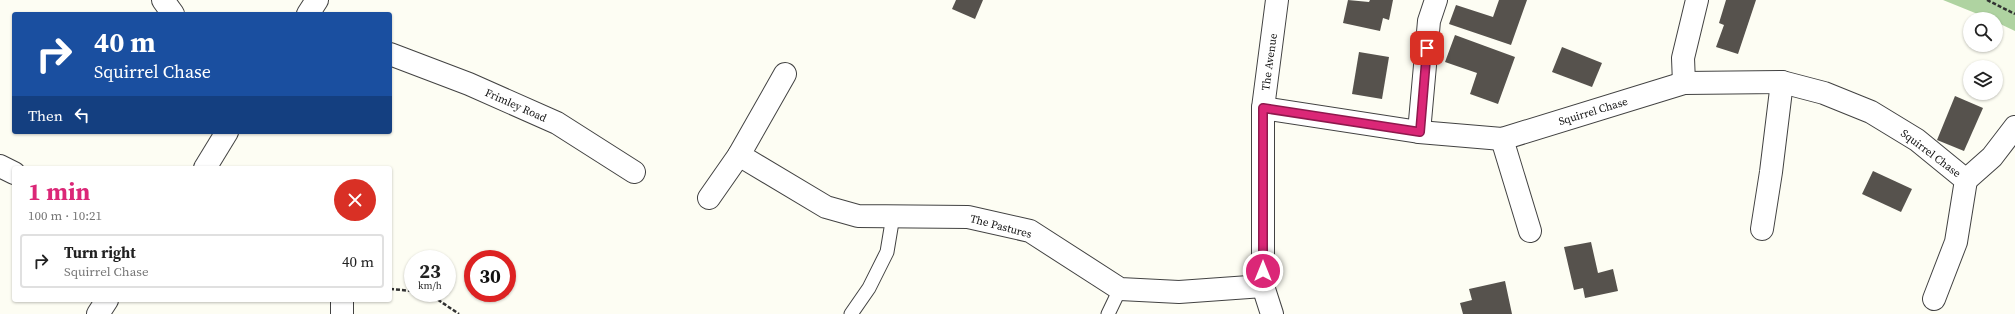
<!DOCTYPE html>
<meta charset="utf-8">
<style>
body{margin:0;font-family:"Source Serif 4",serif;background:#f2f2f2;color:#222;height:100vh;display:flex;flex-direction:column;font-size:15px;white-space:nowrap}
*{box-sizing:border-box;margin:0}
p{font-size:13px;color:#767676}
.icon{flex:none;width:22px;height:22px;fill:none;stroke:currentColor;stroke-width:2;stroke-linecap:round;stroke-linejoin:round}
.map{position:relative;flex:1;overflow:hidden}
.details{position:absolute;left:12px;top:166px;width:380px;height:136px;display:flex;flex-direction:column;background:#fff;border-radius:4px;box-shadow:0 1px 3px #0004}
.details>*{flex:none}
.guide{position:absolute;left:12px;top:12px;width:380px;height:122px;border-radius:4px;box-shadow:0 1px 3px #0004;background:#1a4fa0;color:#fff;overflow:hidden}
.tools{position:absolute;left:1963px;top:12px;display:grid;gap:8px}
.tools a{display:grid;place-items:center;width:40px;height:40px;border-radius:50%;background:#fff;box-shadow:0 1px 3px #0004;font-size:20px}
.speed{position:absolute;left:404px;top:250px;display:flex;gap:8px;font-size:20px;font-weight:700;text-align:center}
.speed>*{display:grid;place-content:center;width:52px;height:52px;border-radius:50%;background:#fff;box-shadow:0 1px 3px #0004;line-height:1}
.speed small{font-size:10px;font-weight:400}
.speed .limit{border:6px solid #d22;background:#fff;color:#111}
.pin{position:absolute;display:grid;place-items:center;width:34px;height:34px;color:#fff;margin:-17px;border-radius:8px;box-shadow:0 2px 6px #0006}
.me{position:absolute;width:44px;margin:-22px;rotate:0deg;stroke-linejoin:round;filter:drop-shadow(0 0 3px #0008)}
.turn{display:flex;align-items:center;gap:14px;height:84px;padding:0 16px;font-size:18px}
.turn .icon{width:52px;height:52px;stroke-width:2.5}
.turn b{display:block;font-size:28px;line-height:34px}
.then{display:flex;align-items:center;height:38px;padding:0 16px;background:#0003;gap:8px;font-size:15px}
.round{display:grid;place-items:center;flex:none;width:42px;height:42px;border-radius:21px;background:#f2f2f2}
.head{display:flex;align-items:center;justify-content:space-between;height:68px;padding:0 16px}
h1{font-size:24px;font-weight:700;line-height:30px;color:#db2777}
ul{padding:0;list-style:none}
li{display:flex;align-items:center;gap:12px;height:54px;margin:0 8px 6px;padding:0 8px;border:2px solid #e0e0e0;border-radius:4px}
li div{flex:1}
li b{display:block;font-size:15px}
li em{font-style:normal}
.map>svg:first-child{display:block}
.forest{fill:#afd3a1}
.building{fill:#56524d}
.lines{fill:none;stroke-linecap:round;stroke-linejoin:round}
.lane-casing{stroke:#424242;stroke-width:15}
.street-casing{stroke:#424242;stroke-width:24}
.path{stroke:#313131;stroke-width:2.5;stroke-dasharray:4 2;stroke-linecap:butt}
.lane{stroke:#fff;stroke-width:13}
.street{stroke:#fff;stroke-width:22}
.route-casing{stroke:#8e194d;stroke-width:10}
.route{stroke:#db2777;stroke-width:7}
.labels{text-anchor:middle;stroke-width:4;stroke-linejoin:round;paint-order:stroke}
.street-label{font-size:11px;fill:#0f0f0f;stroke:#fff}
</style>
<div class="map">
<svg width="2015" height="314" viewBox="0 0 2015 314">
<rect width="100%" height="100%" fill="#fdfdf3"/>
<!-- forest -->
<path class="forest" d="M1943,0H2015V31L1996,22V19H1990Z"/>
<!-- building -->
<g class="building">
<path d="M956,0H983L975,19L952,9Z"/>
<path d="M1348,0L1369,2L1370,0H1393L1389,20L1383,18L1380,31L1343,23Z"/>
<path d="M1499,0H1527L1511,45L1449,24L1456,5L1493,17Z"/>
<path d="M1726,0H1756L1738,54L1716,47L1724,25L1719,23Z"/>
<path d="M1455,35L1515,57L1498,104L1470,94L1477,73L1445,62Z"/>
<path d="M1562,47L1602,63L1592,87L1552,72Z"/>
<path d="M1359,52L1389,57L1382,99L1352,94Z"/>
<path d="M1955,96L1983,108L1964,151L1937,140Z"/>
<path d="M1873,171L1912,189L1901,212L1862,194Z"/>
<path d="M1591,242L1598,273L1613,269L1618,291L1585,298L1583,288L1574,290L1564,247Z"/>
<path d="M1505,281L1512,314H1463L1460,303L1472,300L1469,289Z"/>
</g>
<g class="lines">
<defs>
<g id="lane">
<path d="M851,314L869,288L887,252L893,216"/>
<path d="M1108,314L1120,289"/>
</g>
<g id="street">
<path d="M163,0L173,14"/>
<path d="M308,14L317,0"/>
<path d="M390,54L469,84L557,123L634,172"/>
<path d="M785,74L739,155L826,207L858,216L968,217L1030,231L1120,289L1179,292L1263,286"/>
<path d="M1684,83L1683,58L1697,0"/>
<path d="M1263,108L1419,132L1502,139L1684,83L1782,82L1824,93L1871,112L1917,140L1966,180L1956,242L1934,299"/>
<path d="M1419,132L1429,21L1436,0"/>
<path d="M1502,139L1530,231"/>
<path d="M0,166L14,173"/>
<path d="M205,168L227,132"/>
<path d="M1966,180L1992,157L2015,127"/>
<path d="M709,198L739,155"/>
<path d="M1762,229L1771,172L1782,82"/>
<path d="M98,314L107,300"/>
<path d="M342,314V300"/>
<path d="M1272,314L1263,286V108L1277,0"/>
</g>
</defs>
<!-- lane casing -->
<use href="#lane" class="lane-casing"/>
<!-- street casing -->
<use href="#street" class="street-casing"/>
<!-- path -->
<g class="path">
<path d="M1987,0L2015,14"/>
<path d="M390,289L413,291"/>
<path d="M428,293L459,314"/>
</g>
<!-- lane -->
<use href="#lane" class="lane"/>
<!-- street -->
<use href="#street" class="street"/>
</g>
<g class="lines">
<defs>
<path id="route" d="M1263,271V108L1420,132L1427,48"/>
</defs>
<!-- route casing -->
<use href="#route" class="route-casing"/>
<!-- route -->
<use href="#route" class="route"/>
</g>
<g class="labels">
<!-- street labels -->
<g class="street-label">
<text transform="translate(1269 62) rotate(-82)" y="4">The Avenue</text>
<text transform="translate(516 105) rotate(24)" y="4">Frimley Road</text>
<text transform="translate(1593 111) rotate(-17)" y="4">Squirrel Chase</text>
<text transform="translate(1931 153) rotate(37)" y="4">Squirrel Chase</text>
<text transform="translate(1001 226) rotate(15)" y="4">The Pastures</text>
</g>
</g>
</svg>
<div class="tools">
<a><svg class="icon" aria-label="search" viewBox="0 0 24 24"><circle cx="10" cy="10" r="6"/><path d="M15 15l6 6"/></svg></a>
<a><svg class="icon" aria-label="layers" viewBox="0 0 24 24"><path d="M12 4l9 5-9 5-9-5zM3 14l9 5 9-5"/></svg></a>
</div>
<div class="speed"><div>23<small>km/h</small></div><div class="limit">30</div></div>
<div class="pin" style="left:1427px;top:48px;background:#d93025"><svg class="icon" aria-label="arrive" viewBox="0 0 24 24"><path d="M6 21V4h12l-3 4 3 4H6"/></svg></div>
<svg class="me" style="left:1263px;top:271px" viewBox="-20 -20 40 40"><circle r="17" fill="#db2777" stroke="#fff" stroke-width="3"/><path d="M0-11L8 9 0 5-8 9z" fill="#fff"/></svg>
<div class="guide">
<div class="turn"><svg class="icon" aria-label="right" viewBox="0 0 24 24"><path d="M7 20v-9h11M14 6l5 5-5 5"/></svg><div><b>40 m</b>Squirrel Chase</div></div>
<div class="then">Then<svg class="icon" aria-label="left" viewBox="0 0 24 24"><path d="M17 20v-9H6M10 6l-5 5 5 5"/></svg></div>
</div>
<section class="details">
<div class="head"><div><h1>1 min</h1><p>100 m · 10:21</p></div><a class="round" style="background:#d93025;color:#fff"><svg class="icon" aria-label="close" viewBox="0 0 24 24"><path d="M6 6l12 12M18 6L6 18"/></svg></a></div>
<ul>
<li><svg class="icon" aria-label="right" viewBox="0 0 24 24"><path d="M7 20v-9h11M14 6l5 5-5 5"/></svg><div><b>Turn right</b><p>Squirrel Chase</p></div><em>40 m</em></li>
</ul>
</section>
</div>
